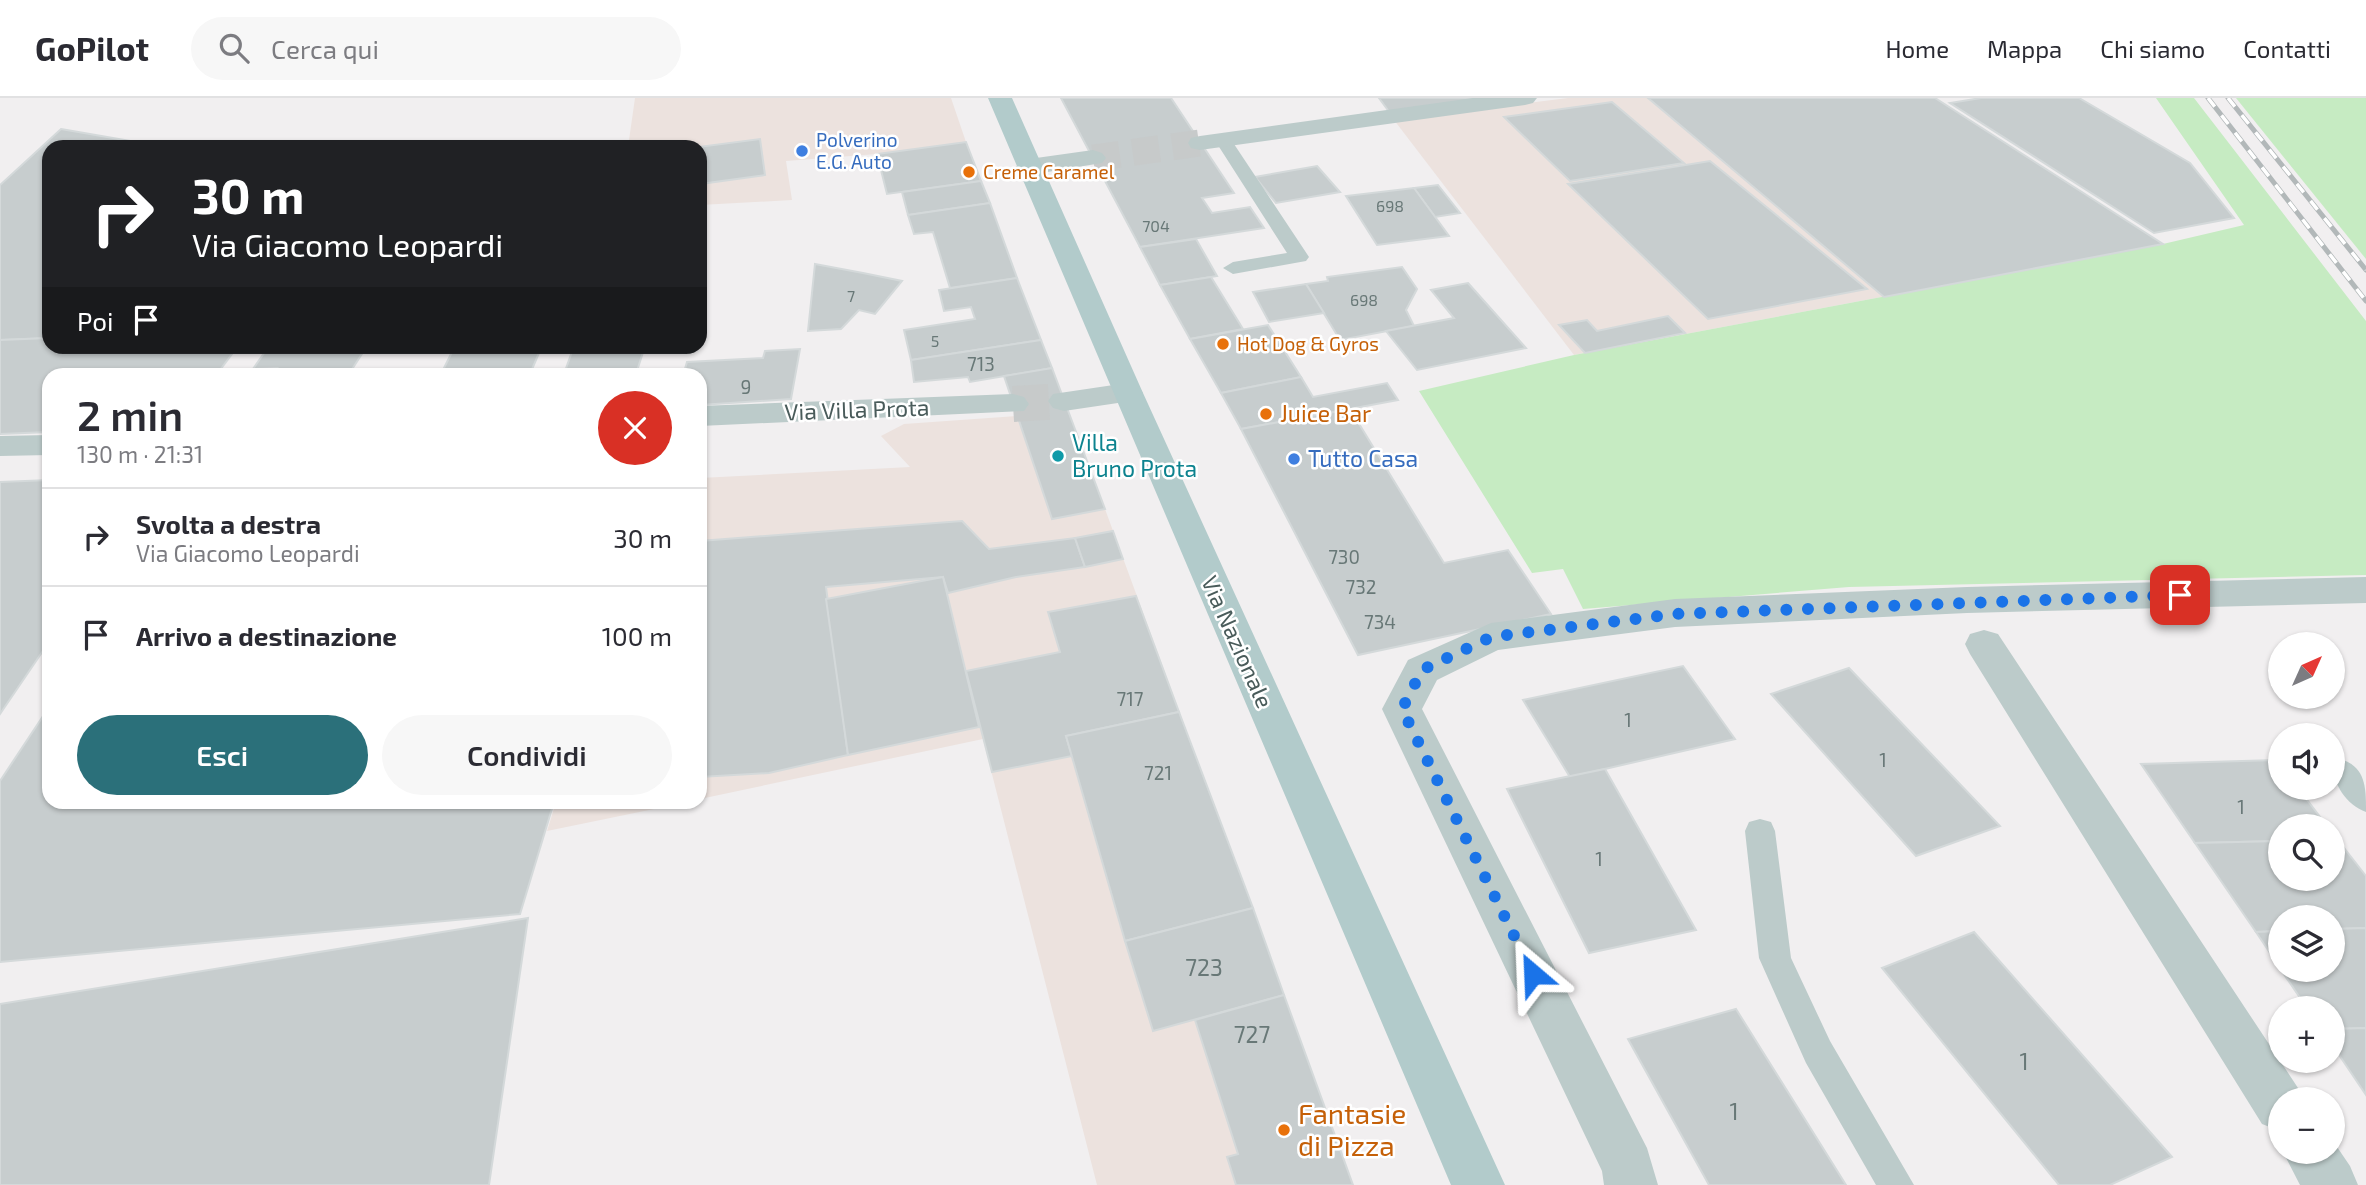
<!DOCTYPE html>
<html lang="it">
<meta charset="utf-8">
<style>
body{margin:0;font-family:"Exo 2",sans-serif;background:#f7f7f7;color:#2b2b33;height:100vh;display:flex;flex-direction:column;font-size:26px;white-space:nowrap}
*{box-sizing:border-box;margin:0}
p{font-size:23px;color:#7c7c81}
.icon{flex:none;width:38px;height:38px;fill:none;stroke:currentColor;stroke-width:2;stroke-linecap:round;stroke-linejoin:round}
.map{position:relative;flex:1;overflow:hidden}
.panel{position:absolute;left:42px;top:270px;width:665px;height:441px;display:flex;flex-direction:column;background:#fff;border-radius:21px;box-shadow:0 2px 5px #0004}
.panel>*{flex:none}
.top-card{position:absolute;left:42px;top:42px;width:665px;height:214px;border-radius:21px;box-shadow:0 2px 5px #0004;background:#202124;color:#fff;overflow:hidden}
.needle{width:46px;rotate:45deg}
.fabs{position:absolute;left:2268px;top:534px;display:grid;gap:14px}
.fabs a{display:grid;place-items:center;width:77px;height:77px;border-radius:50%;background:#fff;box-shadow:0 2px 5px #0004;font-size:35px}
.pin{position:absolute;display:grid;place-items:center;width:60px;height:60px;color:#fff;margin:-30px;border-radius:14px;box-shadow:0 4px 10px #0006}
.me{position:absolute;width:77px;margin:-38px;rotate:334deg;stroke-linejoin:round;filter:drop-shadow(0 0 5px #0008)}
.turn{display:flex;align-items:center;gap:24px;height:147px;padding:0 35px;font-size:32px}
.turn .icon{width:91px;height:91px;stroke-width:2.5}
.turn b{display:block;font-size:49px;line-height:60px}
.then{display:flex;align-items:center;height:66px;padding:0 35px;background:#0003;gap:14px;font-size:26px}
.round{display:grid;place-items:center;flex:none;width:74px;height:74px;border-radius:37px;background:#f7f7f7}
.summary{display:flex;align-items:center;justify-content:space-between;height:119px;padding:0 35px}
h1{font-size:42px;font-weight:600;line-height:52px}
.button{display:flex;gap:14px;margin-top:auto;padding:14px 35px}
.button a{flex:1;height:80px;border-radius:42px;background:#2b707a;color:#fff;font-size:28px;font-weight:600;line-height:80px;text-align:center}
.button a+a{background:#f7f7f7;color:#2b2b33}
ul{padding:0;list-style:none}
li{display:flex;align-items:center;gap:21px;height:98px;padding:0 35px;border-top:2px solid #e1e1e2}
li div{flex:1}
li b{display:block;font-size:26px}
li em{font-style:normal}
header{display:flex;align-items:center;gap:42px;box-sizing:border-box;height:98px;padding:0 35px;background:#fff;border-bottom:2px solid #e1e1e2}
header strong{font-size:33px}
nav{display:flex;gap:38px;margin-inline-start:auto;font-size:24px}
.search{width:490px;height:63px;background:#f7f7f7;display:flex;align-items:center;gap:18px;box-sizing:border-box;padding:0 24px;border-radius:38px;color:#7c7c81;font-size:26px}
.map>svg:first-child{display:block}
.commercial{fill:#ece2de}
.green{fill:#c6ebc2}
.building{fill:#c7cdce;stroke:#d4d9da;stroke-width:2}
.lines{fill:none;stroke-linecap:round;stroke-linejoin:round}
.minor-tunnel-far1{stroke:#c7caca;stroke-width:27;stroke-dasharray:27 13;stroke-linecap:butt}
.minor-tunnel{stroke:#c7caca;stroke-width:36;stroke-dasharray:36 18;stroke-linecap:butt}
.service{fill:#bccbca;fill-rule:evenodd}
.minor{fill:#bccbca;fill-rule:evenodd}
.primary{fill:#b2cbcb;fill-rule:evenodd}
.rail-casing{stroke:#b2b8b9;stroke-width:5}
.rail{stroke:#fff;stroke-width:3.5;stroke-dasharray:11;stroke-linecap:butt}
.route{stroke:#1a73e8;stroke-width:12;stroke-dasharray:0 21.6}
.shop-dot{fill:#3f7fe0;stroke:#fff;stroke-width:2.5}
.food-dot{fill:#e8710a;stroke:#fff;stroke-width:2.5}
.culture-dot{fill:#0f9aa8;stroke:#fff;stroke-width:2.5}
.labels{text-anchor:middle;stroke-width:5;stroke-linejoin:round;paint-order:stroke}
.far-number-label{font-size:16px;fill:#687877}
.far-shop-label{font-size:19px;fill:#366cbe;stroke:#fff;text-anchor:start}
.far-food-label{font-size:19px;fill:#c56008;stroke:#fff;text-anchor:start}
.number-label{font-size:19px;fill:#687877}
.street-label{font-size:23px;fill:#495b5a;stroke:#fff}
.food-label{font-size:23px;fill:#c56008;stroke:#fff;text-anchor:start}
.culture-label{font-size:23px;fill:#0d838f;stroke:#fff;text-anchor:start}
.shop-label{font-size:23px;fill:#366cbe;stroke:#fff;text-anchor:start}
.near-number-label{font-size:23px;fill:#687877}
.near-food-label{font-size:28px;fill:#c56008;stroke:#fff;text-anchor:start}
</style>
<header>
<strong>GoPilot</strong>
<div class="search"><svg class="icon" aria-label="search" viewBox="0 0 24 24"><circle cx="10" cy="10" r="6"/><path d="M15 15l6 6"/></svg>Cerca qui</div>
<nav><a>Home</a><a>Mappa</a><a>Chi siamo</a><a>Contatti</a></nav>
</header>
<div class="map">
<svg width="2366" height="1087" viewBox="0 0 2366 1087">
<rect width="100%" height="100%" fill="#f1eff0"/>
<!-- commercial -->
<g class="commercial">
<path d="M635,0H951L966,44L877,56L786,63L792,102L700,107V49H628Z"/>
<path d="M1568,0H1935L2163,146L1574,257L1394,22Z"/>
<path d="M1017,318L1052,420L1105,411L1353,1087H1097L983,641L700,701V380L910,369L881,338L904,326Z"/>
<path d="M556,704H688L547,733Z"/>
</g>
<!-- green -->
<g class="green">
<path d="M2156,0H2194L2366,223V477L1849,489L1583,511L1563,471L1532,475L1419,293L1574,257L2163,146L2244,127Z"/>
<path d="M2236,0H2366V161Z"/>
</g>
<!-- building -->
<g class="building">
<path d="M1061,0H1171L1234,95L1202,100L1212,115L1250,109L1264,130L1140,149Z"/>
<path d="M1379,0H1496L1390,15Z"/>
<path d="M1648,0H1935L2163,146L1884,199Z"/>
<path d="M1981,0H2079L2190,65L2234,120L2154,135L1950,5Z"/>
<path d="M1612,4L1684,65L1570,83L1504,19Z"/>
<path d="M61,31L165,49H49V240L0,242V87Z"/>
<path d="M760,41L765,77L700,86L698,49Z"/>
<path d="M966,44L981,83L887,96L877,56Z"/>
<path d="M1710,63L1867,191L1708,221L1568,86Z"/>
<path d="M1317,68L1340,94L1276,105L1255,79Z"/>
<path d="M981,83L990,105L908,117L902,94Z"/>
<path d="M1438,87L1460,115L1435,119L1414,90Z"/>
<path d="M1414,90L1449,138L1377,147L1346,98Z"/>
<path d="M990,105L1017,180L950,190L933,134L914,136L908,117Z"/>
<path d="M1196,141L1217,178L1160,187L1140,149Z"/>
<path d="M815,166L863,175L902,183L875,216L859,212L841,231L808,233Z"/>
<path d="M1402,169L1417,191L1406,212L1414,228L1340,242L1306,186L1328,183L1327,179Z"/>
<path d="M1211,179L1243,231L1190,241L1160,187Z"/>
<path d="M1017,180L1041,242L911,262L904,232L975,221L971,209L944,213L939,192Z"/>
<path d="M1468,185L1526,250L1417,272L1386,233L1454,220L1431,192Z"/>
<path d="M1306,186L1324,215L1269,224L1253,194Z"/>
<path d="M1668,218L1685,235L1585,255L1559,227L1587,222L1597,233Z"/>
<path d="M1268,227L1301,279L1221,295L1190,241Z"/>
<path d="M49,240V248H238L217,276H49V334L0,336V242Z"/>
<path d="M1041,242L1052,270L970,284L968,279L914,284L911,262Z"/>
<path d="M269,248H367L349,276H273L277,270L253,271Z"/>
<path d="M455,248H532L529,255H539L530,276H432H441Z"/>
<path d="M574,248H645L636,276H564Z"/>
<path d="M800,251L791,301L700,307V276H669L684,274L687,264L763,260L765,253Z"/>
<path d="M1052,270L1105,411L1052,421L1004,278Z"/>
<path d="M1301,279L1313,299L1387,285L1398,302L1241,331L1221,295Z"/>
<path d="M1350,311L1444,465L1508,452L1551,516L1358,557L1241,331Z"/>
<path d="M49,382V544L0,616V384Z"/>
<path d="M962,423L989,451L1075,440L1085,469L1016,479L948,495L943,479L826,489L848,657L769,675L700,679V443Z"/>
<path d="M1113,433L1123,461L1085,469L1075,440Z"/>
<path d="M943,479L979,629L848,657L826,501Z"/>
<path d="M1136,498L1179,614L1066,638L1072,658L992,674L966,573L1060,554L1048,514Z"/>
<path d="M1683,568L1735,641L1570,679L1523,602Z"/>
<path d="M1849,570L2000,728L1916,758L1771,596Z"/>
<path d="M49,609V704H554L520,816L0,864V683Z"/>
<path d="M1179,614L1253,810L1125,843L1066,638Z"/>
<path d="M2276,662L2280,667V690H2298L2327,728H2280V743L2195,745L2141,666Z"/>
<path d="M1605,671L1696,832L1589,855L1507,691Z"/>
<path d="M2333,741H2337L2366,778V830L2333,831V819H2280V833L2256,834L2195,745L2280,743V780H2333Z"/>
<path d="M1253,810L1284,897L1153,933L1125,843Z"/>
<path d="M528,820L489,1087H0V906Z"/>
<path d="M2366,830V930L2333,931V910H2307L2281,872H2333V831Z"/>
<path d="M2280,833V870L2256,834Z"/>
<path d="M1974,834L2172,1059L2110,1087H2059L1882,870Z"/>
<path d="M1284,897L1353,1087H1236L1227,1059L1238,1056L1195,922Z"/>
<path d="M1736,911L1846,1087H1709L1628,941Z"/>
<path d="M2366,930V997L2333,948V931Z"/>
</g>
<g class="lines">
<!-- minor-tunnel-far1 -->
<path class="minor-tunnel-far1" d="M1093,60L1200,45"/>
<!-- minor-tunnel -->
<path class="minor-tunnel" d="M1013,306L1064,303"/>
<!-- service -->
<g class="service">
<path d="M1222,36L1228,37L1309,159L1306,163L1233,176L1223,170L1233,164L1287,155L1214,41Z"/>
<path d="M2343,662C2366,670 2366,691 2366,714C2346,707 2332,685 2333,665Z"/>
<path d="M1760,721L1771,724L1775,733L1791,860L1830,943L1914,1087H1876L1806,965L1759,860L1745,733L1749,724Z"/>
</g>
<!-- minor -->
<g class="minor">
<path d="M1473,0H1537L1533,5L1525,7L1200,52L1191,50L1188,45L1191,40L1200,38Z"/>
<path d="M1093,52L1102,55L1106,60L1102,65L1029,77L1020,74L1016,69L1020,64L1029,61Z"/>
<path d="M1127,285L1138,288L1143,295L1138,302L1064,313L1053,310L1048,303L1053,296Z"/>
<path d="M1013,296L1024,299L1029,306L1024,313L700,328V308Z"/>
<path d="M49,337V357L0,358V338Z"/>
<path d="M2366,479V505L1967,515L1675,529L1498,552L1437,582L1422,611L1647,1050L1658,1087H1604L1602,1073L1382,611L1408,562L1491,525L1675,501L1967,489Z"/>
<path d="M1984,532L1998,536L2298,990L2303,1001H2280V1033L2262,1026L1970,556L1965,546L1970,536Z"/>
<path d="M2333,1043L2350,1068L2358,1087H2300L2283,1054H2333Z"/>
</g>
<!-- primary -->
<path class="primary" d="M988,0H1012L1143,295L1505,1087H1451Z"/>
<defs>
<g id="rail">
<path d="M2208,0L2366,203"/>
<path d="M2228,0L2366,172"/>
</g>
</defs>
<!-- rail casing -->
<use href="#rail" class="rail-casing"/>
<!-- rail -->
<use href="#rail" class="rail"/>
</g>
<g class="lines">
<!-- route -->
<path class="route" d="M1533,876L1402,611L1422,572L1491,539L1675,516L2180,497"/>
</g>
<!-- markers -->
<g class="shop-dot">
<circle cx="802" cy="53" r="7"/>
<circle cx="1294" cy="361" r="7"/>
</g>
<g class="food-dot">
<circle cx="969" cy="74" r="7"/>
<circle cx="1223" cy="246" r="7"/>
<circle cx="1266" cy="316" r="7"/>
<circle cx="1284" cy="1032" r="7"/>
</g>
<circle class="culture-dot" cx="1058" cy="358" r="7"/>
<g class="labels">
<!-- far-number labels -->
<g class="far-number-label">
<text x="1390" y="114">698</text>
<text x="1156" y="134">704</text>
<text x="851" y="204">7</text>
<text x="1364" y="208">698</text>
<text x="935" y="249">5</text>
</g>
<!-- far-shop labels -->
<g class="far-shop-label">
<text x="816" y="49">Polverino<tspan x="816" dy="22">E.G. Auto</tspan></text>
</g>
<!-- far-food labels -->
<g class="far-food-label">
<text x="983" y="81">Creme Caramel</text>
<text x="1237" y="253">Hot Dog &amp; Gyros</text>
</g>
<!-- number labels -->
<g class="number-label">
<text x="981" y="273">713</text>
<text x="746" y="296">9</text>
<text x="1344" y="466">730</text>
<text x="1361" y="496">732</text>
<text x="1380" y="531">734</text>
<text x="1130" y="608">717</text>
<text x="1628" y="629">1</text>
<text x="1883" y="669">1</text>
<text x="1158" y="682">721</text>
<text x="2241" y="716">1</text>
<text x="1599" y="768">1</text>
</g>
<!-- street labels -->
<g class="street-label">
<text transform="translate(857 312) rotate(-2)" y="8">Via Villa Prota</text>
<text transform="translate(1237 544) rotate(66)" y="8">Via Nazionale</text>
</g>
<!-- food labels -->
<g class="food-label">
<text x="1280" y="324">Juice Bar</text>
</g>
<!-- culture labels -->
<g class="culture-label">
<text x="1072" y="353">Villa<tspan x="1072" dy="26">Bruno Prota</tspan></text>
</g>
<!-- shop labels -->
<g class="shop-label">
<text x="1308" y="369">Tutto Casa</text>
</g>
<!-- near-number labels -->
<g class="near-number-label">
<text x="1204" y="878">723</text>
<text x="1252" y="945">727</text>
<text x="2024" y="972">1</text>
<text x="1734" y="1022">1</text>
</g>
<!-- near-food labels -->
<g class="near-food-label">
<text x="1298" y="1026">Fantasie<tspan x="1298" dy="32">di Pizza</tspan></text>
</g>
</g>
</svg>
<div class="fabs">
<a><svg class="needle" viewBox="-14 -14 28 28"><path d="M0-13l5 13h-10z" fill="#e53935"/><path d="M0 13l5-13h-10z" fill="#7c7c81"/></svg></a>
<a><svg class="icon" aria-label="sound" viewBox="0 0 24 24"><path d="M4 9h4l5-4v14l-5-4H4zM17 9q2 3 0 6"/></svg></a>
<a><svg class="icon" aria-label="search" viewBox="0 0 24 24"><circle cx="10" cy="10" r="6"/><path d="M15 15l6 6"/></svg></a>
<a><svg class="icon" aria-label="layers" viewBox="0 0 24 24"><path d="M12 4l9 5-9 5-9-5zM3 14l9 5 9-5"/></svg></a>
<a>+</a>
<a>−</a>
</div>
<div class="pin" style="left:2180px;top:497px;background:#d93025"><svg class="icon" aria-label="arrive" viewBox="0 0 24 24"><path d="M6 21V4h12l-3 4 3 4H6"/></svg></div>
<svg class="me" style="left:1533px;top:876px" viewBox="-20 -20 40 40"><path d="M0-17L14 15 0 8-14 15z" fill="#1a73e8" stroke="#fff" stroke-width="4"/></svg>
<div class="top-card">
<div class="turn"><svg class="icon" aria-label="right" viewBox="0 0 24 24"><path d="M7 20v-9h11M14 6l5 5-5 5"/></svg><div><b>30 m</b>Via Giacomo Leopardi</div></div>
<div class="then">Poi<svg class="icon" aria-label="arrive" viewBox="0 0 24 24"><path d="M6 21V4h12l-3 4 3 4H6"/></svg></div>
</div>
<section class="panel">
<div class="summary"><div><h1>2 min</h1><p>130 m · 21:31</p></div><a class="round" style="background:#d93025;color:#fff"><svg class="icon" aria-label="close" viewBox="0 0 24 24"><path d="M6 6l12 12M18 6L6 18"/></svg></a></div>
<ul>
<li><svg class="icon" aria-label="right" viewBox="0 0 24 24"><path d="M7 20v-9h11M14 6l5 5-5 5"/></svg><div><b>Svolta a destra</b><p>Via Giacomo Leopardi</p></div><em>30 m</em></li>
<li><svg class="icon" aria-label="arrive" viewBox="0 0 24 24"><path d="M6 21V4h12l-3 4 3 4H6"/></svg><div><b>Arrivo a destinazione</b></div><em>100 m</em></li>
</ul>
<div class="button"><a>Esci</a><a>Condividi</a></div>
</section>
</div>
